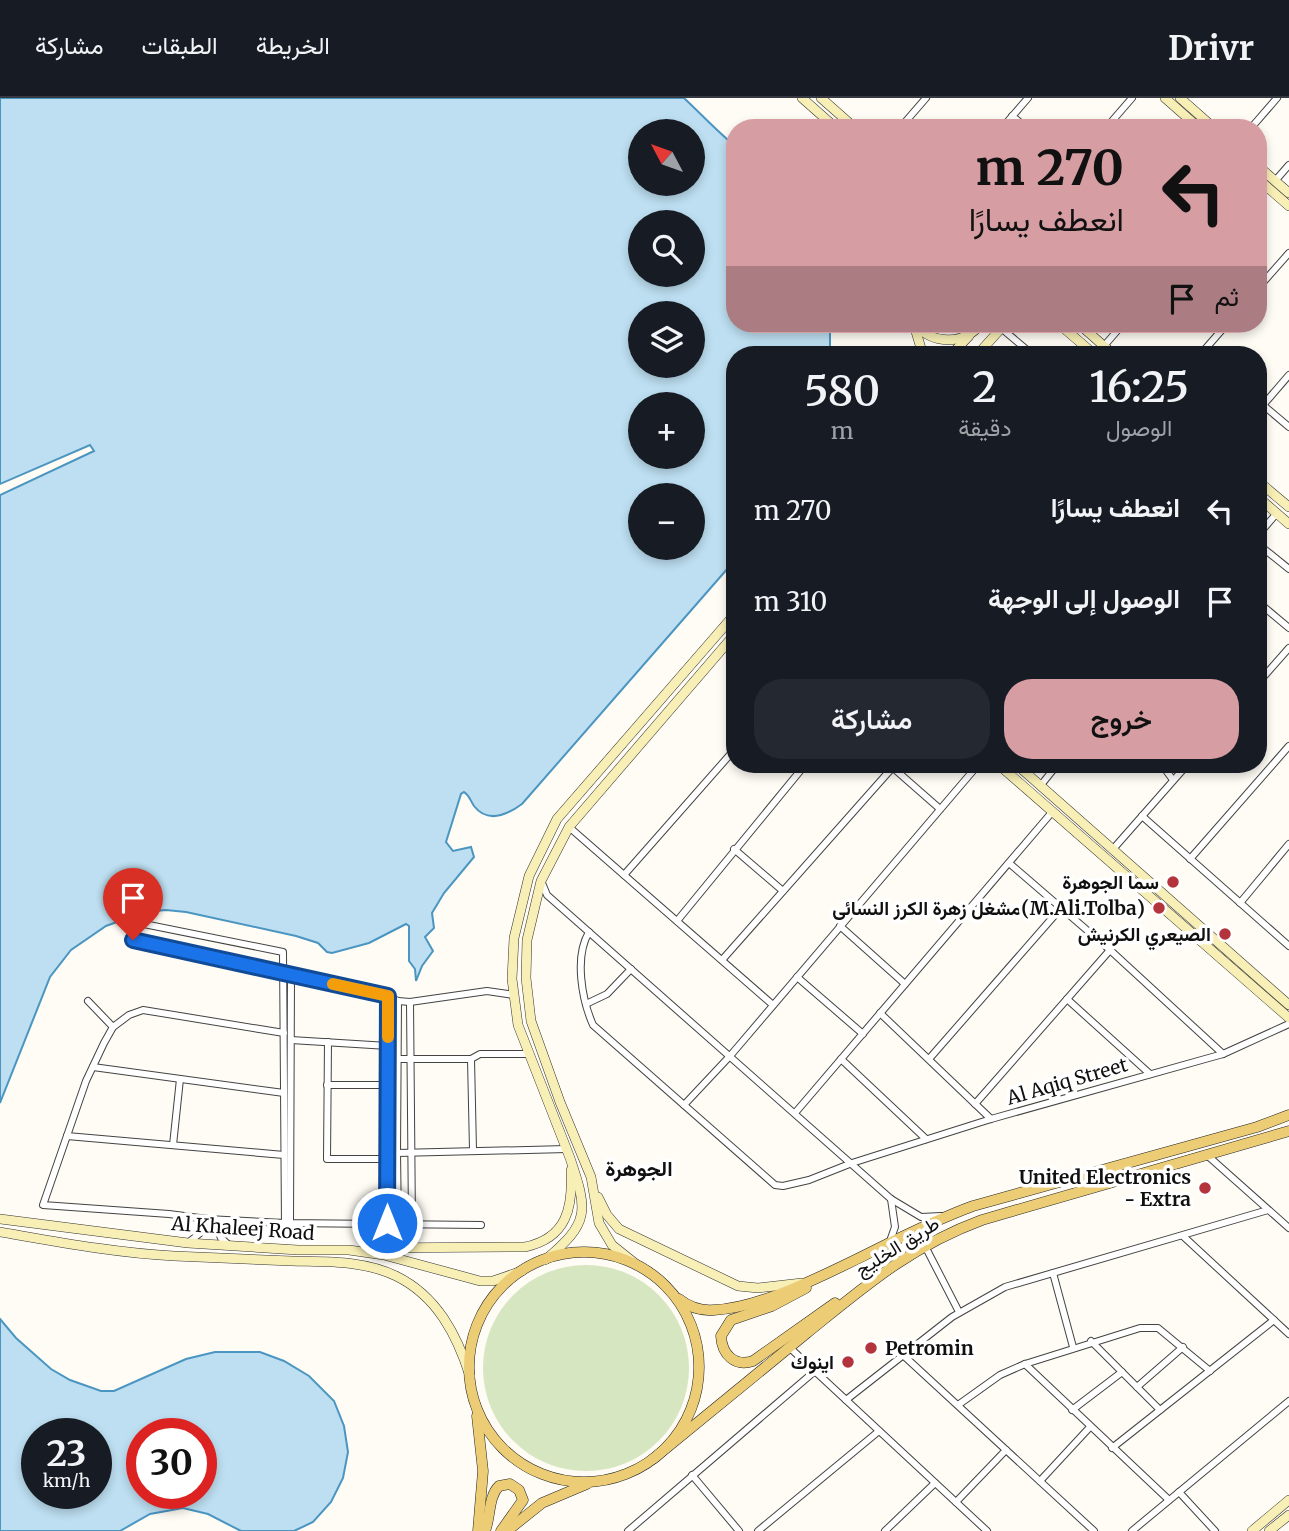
<!DOCTYPE html>
<html lang="ar">
<meta charset="utf-8">
<style>
body{margin:0;font-family:Merriweather,Vazirmatn,serif;background:#242831;color:#f1f3f6;direction:rtl;height:100vh;display:flex;flex-direction:column;font-size:26px;white-space:nowrap}
*{box-sizing:border-box;margin:0}
p{font-size:23px;color:#9ea1a6}
.icon{flex:none;width:38px;height:38px;fill:none;stroke:currentColor;stroke-width:2;stroke-linecap:round;stroke-linejoin:round}
.map{position:relative;flex:1;overflow:hidden;direction:ltr}
.drawer{position:absolute;left:726px;top:248px;width:541px;height:427px;display:flex;flex-direction:column;background:#171b24;border-radius:28px;box-shadow:0 4px 10px #0003;direction:rtl}
.drawer>*{flex:none}
.banner{position:absolute;left:726px;top:21px;width:541px;height:214px;border-radius:28px;box-shadow:0 4px 10px #0003;direction:rtl;background:#d69da3;color:#111;overflow:hidden}
.needle{width:46px;rotate:311deg}
.buttons{position:absolute;left:628px;top:21px;display:grid;gap:14px}
.buttons a{display:grid;place-items:center;width:77px;height:77px;border-radius:50%;background:#171b24;box-shadow:0 4px 10px #0003;font-size:35px}
.speed{position:absolute;left:21px;top:1320px;display:flex;gap:14px;font-size:35px;font-weight:700;text-align:center}
.speed>*{display:grid;place-content:center;width:91px;height:91px;border-radius:50%;background:#171b24;box-shadow:0 4px 10px #0003;line-height:1}
.speed small{font-size:18px;font-weight:400}
.speed .limit{border:10px solid #d22;background:#fff;color:#111}
.pin{position:absolute;display:grid;place-items:center;width:60px;height:60px;color:#fff;margin:-72px -30px;border-radius:50% 50% 50% 0;rotate:-45deg;box-shadow:0 0 7px #0007}
.pin .icon{rotate:45deg}
.me{position:absolute;width:77px;margin:-38px;rotate:0deg;stroke-linejoin:round;filter:drop-shadow(0 0 5px #0008)}
.turn{display:flex;align-items:center;gap:24px;height:147px;padding:0 28px;font-size:32px}
.turn .icon{width:91px;height:91px;stroke-width:2.5}
.turn b{display:block;font-size:49px;line-height:60px}
.then{display:flex;align-items:center;height:66px;padding:0 28px;background:#0003;gap:14px;font-size:26px}
.eta{display:flex;justify-content:space-evenly;align-items:center;height:119px;text-align:center}
.eta b{font-size:42px;font-weight:600;line-height:49px}
.primary-button{display:flex;gap:14px;margin-top:auto;padding:14px 28px}
.primary-button a{flex:1;height:80px;border-radius:28px;background:#d69da3;color:#111;font-size:28px;font-weight:600;line-height:80px;text-align:center}
.primary-button a+a{background:#242831;color:#f1f3f6}
ul{padding:0;list-style:none}
li{display:flex;align-items:center;gap:21px;height:91px;padding:0 28px}
li div{flex:1}
li b{display:block;font-size:26px}
li em{font-style:normal}
header{display:flex;align-items:center;gap:42px;box-sizing:border-box;height:98px;padding:0 35px;background:#171b24;border-bottom:2px solid #363941}
header strong{font-size:33px}
nav{display:flex;gap:38px;margin-inline-start:auto;font-size:24px}
.map>svg:first-child{display:block}
.green{fill:#d5e6c0}
.water{fill:#bddff1;stroke:#4b95c1;stroke-width:2;fill-rule:evenodd}
.lines{fill:none;stroke-linecap:round;stroke-linejoin:round}
.street-casing{stroke:#434343;stroke-width:8}
.secondary-casing{stroke:#323232;stroke-width:10}
.primary-casing{stroke:#212121;stroke-width:11}
.street{stroke:#fff;stroke-width:6}
.secondary{stroke:#f8efb6;stroke-width:9}
.primary{stroke:#eccd76;stroke-width:10}
.route-casing{stroke:#114b97;stroke-width:18}
.route{stroke:#1a73e8;stroke-width:12}
.slow{stroke:#f59e0b;stroke-width:12}
.poi-dot{fill:#b4343d;stroke:#fff;stroke-width:2.5}
.labels{text-anchor:middle;stroke-width:7;stroke-linejoin:round;paint-order:stroke}
.poi-label{font-size:19px;font-weight:bold;fill:#101010;stroke:#fff;text-anchor:end}
.street-label{font-size:19px;fill:#101010;stroke:#fff}
.neighbourhood-label{font-size:21px;font-weight:bold;fill:#101010;stroke:#fff}
</style>
<header>
<strong>Drivr</strong>
<nav><a>الخريطة</a><a>الطبقات</a><a>مشاركة</a></nav>
</header>
<div class="map">
<svg width="1289" height="1433" viewBox="0 0 1289 1433">
<rect width="100%" height="100%" fill="#fefcf4"/>
<!-- green -->
<circle class="green" cx="586" cy="1270" r="103"/>
<!-- water -->
<g class="water">
<path d="M0,0H684C701,16 717,33 735,48V226H830V257H735V462L522,706C507,717 488,726 474,708C470,702 470,698 464,694L461,696L446,744L453,753L471,749L474,759L444,795L432,815L434,830L425,839L433,853L422,868L416,883L415,871L409,863V828L406,826L369,845L332,855L327,854L318,845L296,838L186,814L166,812L144,814L106,828L71,852L50,879L0,1005V397L94,353L90,347L0,386ZM640,33H693V86H640ZM640,124H693V177H640ZM640,215H693V268H640ZM640,306H693V359H640ZM640,397H693V450H640Z"/>
<path d="M0,1221L16,1240L51,1271L70,1282L101,1293H114L186,1261L215,1254H260L284,1263L309,1278L334,1303L344,1328L348,1354L343,1380L331,1404L313,1424L294,1433H241L208,1416L183,1410L150,1416L120,1433H0ZM37,1335H96V1395H37ZM142,1335H201V1395H142Z"/>
</g>
<g class="lines">
<defs>
<g id="street">
<path d="M1012,18L1027,30"/>
<path d="M900,30L926,0"/>
<path d="M1002,30L1028,0"/>
<path d="M1106,30L1132,0"/>
<path d="M1251,30L1277,0"/>
<path d="M1275,83L1289,67"/>
<path d="M1258,190L1289,155"/>
<path d="M1001,230L1033,257"/>
<path d="M1104,248L1123,226"/>
<path d="M1200,257L1227,226"/>
<path d="M1263,307L1289,329"/>
<path d="M1258,313L1289,277"/>
<path d="M1258,437L1277,415"/>
<path d="M1258,446L1289,471"/>
<path d="M1258,504L1289,530"/>
<path d="M1258,585L1289,550"/>
<path d="M1162,667L1173,682"/>
<path d="M891,668L940,711"/>
<path d="M1041,687L1057,667"/>
<path d="M1142,718L1289,848"/>
<path d="M569,729L773,907"/>
<path d="M1114,750L1187,667"/>
<path d="M734,751L783,793"/>
<path d="M1190,761L1289,648"/>
<path d="M1009,765L1110,852L1223,956"/>
<path d="M624,777L735,651"/>
<path d="M542,785L547,797L891,1101L921,1119L941,1118"/>
<path d="M1240,805L1289,746"/>
<path d="M677,823L805,667"/>
<path d="M840,828L905,886"/>
<path d="M589,834C574,859 582,902 593,927L775,1087L783,1088L809,1082L852,1065L991,1021L1223,956L1289,926"/>
<path d="M722,862L893,669"/>
<path d="M797,879L863,936"/>
<path d="M1067,901L1150,976"/>
<path d="M88,903L113,929"/>
<path d="M410,904L412,1126"/>
<path d="M586,906L607,896L631,871"/>
<path d="M880,915L991,1021"/>
<path d="M284,935L143,912L129,917L113,929L104,945L86,983L43,1107L169,1116L207,1121L285,1125L481,1127"/>
<path d="M291,942L388,948"/>
<path d="M328,944L327,1061H387"/>
<path d="M398,961H471L473,1052"/>
<path d="M471,961L480,956H528"/>
<path d="M841,961L926,1041"/>
<path d="M929,961L1061,810"/>
<path d="M93,969L284,995"/>
<path d="M327,987H388"/>
<path d="M975,1006L1110,852"/>
<path d="M684,1007L730,958L978,667"/>
<path d="M795,1015L1053,713"/>
<path d="M67,1038L284,1057"/>
<path d="M173,1047L180,981"/>
<path d="M397,1055L398,903"/>
<path d="M1208,1058L1289,1130"/>
<path d="M213,1121L221,1140L230,1148"/>
<path d="M285,1125C284,1035 284,945 283,854L134,824L133,842L388,898L398,903L410,904L487,893L514,897"/>
<path d="M290,1125L291,877"/>
<path d="M387,1125L388,898"/>
<path d="M398,1126L397,1055L567,1051"/>
<path d="M1183,1138L1289,1236"/>
<path d="M890,1143L895,1129L891,1101"/>
<path d="M189,1144L199,1136L207,1121"/>
<path d="M925,1148L959,1214"/>
<path d="M1053,1175L1073,1249"/>
<path d="M1091,1243L1160,1312"/>
<path d="M789,1249L987,1433"/>
<path d="M903,1257L1094,1433"/>
<path d="M1025,1266L1169,1402"/>
<path d="M1137,1289L1183,1249"/>
<path d="M846,1302L952,1219L1005,1189L1268,1112"/>
<path d="M958,1307L1000,1277L1025,1266L1140,1230H1158L1210,1273"/>
<path d="M1072,1312L1122,1274"/>
<path d="M1112,1350L1274,1222"/>
<path d="M692,1377L739,1433"/>
<path d="M1040,1383L1090,1329"/>
<path d="M1179,1394L1215,1433"/>
<path d="M956,1404L1006,1352"/>
<path d="M628,1433L815,1273"/>
<path d="M758,1433L879,1333"/>
<path d="M885,1433L935,1385"/>
<path d="M1132,1433L1289,1303"/>
</g>
<g id="secondary">
<path d="M802,0L836,30"/>
<path d="M821,0L855,30"/>
<path d="M1165,0L1199,30"/>
<path d="M1180,0L1214,30"/>
<path d="M1258,68L1289,95"/>
<path d="M1258,81L1289,108"/>
<path d="M915,226C933,247 964,247 981,226"/>
<path d="M1059,226L1095,257"/>
<path d="M1079,226L1114,257"/>
<path d="M914,227L923,257"/>
<path d="M951,257L969,238"/>
<path d="M977,257L1005,226"/>
<path d="M1258,383L1289,409"/>
<path d="M1258,399L1289,426"/>
<path d="M999,667L1289,920"/>
<path d="M1017,667L1289,907"/>
<path d="M598,1099L607,1117L619,1131L738,1188L758,1190L802,1185"/>
<path d="M0,1121L188,1145L298,1152H349L384,1157L480,1183H493L522,1173"/>
<path d="M0,1134C58,1144 116,1155 174,1158C213,1160 253,1161 292,1163C327,1164 363,1162 396,1178C437,1198 457,1237 470,1278"/>
<path d="M367,1150L525,1149C567,1140 573,1110 571,1072"/>
<path d="M545,1162C590,1125 588,1113 570,1060L518,927L512,881L514,840L529,778L557,721L735,516"/>
<path d="M637,1167L612,1147L599,1125L591,1079L560,1004L531,923L526,880L527,842L541,783L569,729L735,536"/>
<path d="M1252,1433L1289,1402"/>
<path d="M1269,1433L1289,1417"/>
</g>
<g id="primary">
<circle cx="584" cy="1269" r="115"/>
<path d="M806,1190L772,1208L731,1222L721,1238C722,1257 735,1269 753,1263L835,1205"/>
<path d="M679,1201C689,1209 701,1213 714,1212C740,1211 768,1201 792,1191C853,1166 910,1131 973,1108L1257,1029L1289,1017"/>
<path d="M477,1318L483,1373L478,1433"/>
<path d="M653,1361C704,1319 755,1277 807,1235C865,1188 911,1148 982,1122L1289,1033"/>
<path d="M485,1433C491,1418 488,1399 499,1388L510,1386L519,1392L523,1402L501,1433"/>
<path d="M507,1433L542,1405L587,1386"/>
</g>
</defs>
<!-- street casing -->
<use href="#street" class="street-casing"/>
<!-- secondary casing -->
<use href="#secondary" class="secondary-casing"/>
<!-- primary casing -->
<use href="#primary" class="primary-casing"/>
<!-- street -->
<use href="#street" class="street"/>
<!-- secondary -->
<use href="#secondary" class="secondary"/>
<!-- primary -->
<use href="#primary" class="primary"/>
</g>
<g class="lines">
<defs>
<path id="route" d="M133,842L388,898L387,1125"/>
</defs>
<!-- route casing -->
<use href="#route" class="route-casing"/>
<!-- route -->
<use href="#route" class="route"/>
<!-- slow -->
<path class="slow" d="M333,886L388,898V939"/>
</g>
<!-- markers -->
<g class="poi-dot">
<circle cx="1173" cy="784" r="7"/>
<circle cx="1159" cy="810" r="7"/>
<circle cx="1225" cy="836" r="7"/>
<circle cx="1205" cy="1090" r="7"/>
<circle cx="871" cy="1250" r="7"/>
<circle cx="848" cy="1264" r="7"/>
</g>
<g class="labels">
<!-- poi labels -->
<g class="poi-label">
<text x="1159" y="791">سما الجوهرة</text>
<text x="1145" y="817">مشغل زهرة الكرز النسائى(M.Ali.Tolba)</text>
<text x="1211" y="843">الصيعري الكرنيش</text>
<text x="1191" y="1086">United Electronics<tspan x="1191" dy="22">- Extra</tspan></text>
<text x="885" y="1257" text-anchor="start">Petromin</text>
<text x="834" y="1271">اينوك</text>
</g>
<!-- street labels -->
<g class="street-label">
<text transform="translate(1067 983) rotate(-16)" y="7">Al Aqiq Street</text>
<text transform="translate(243 1130) rotate(4)" y="7">Al Khaleej Road</text>
<text transform="translate(897 1148) rotate(-32)" y="7">طريق الخليج</text>
</g>
<!-- neighbourhood labels -->
<g class="neighbourhood-label">
<text x="639" y="1078">الجوهرة</text>
</g>
</g>
</svg>
<div class="buttons">
<a><svg class="needle" viewBox="-14 -14 28 28"><path d="M0-13l5 13h-10z" fill="#e53935"/><path d="M0 13l5-13h-10z" fill="#9ea1a6"/></svg></a>
<a><svg class="icon" aria-label="search" viewBox="0 0 24 24"><circle cx="10" cy="10" r="6"/><path d="M15 15l6 6"/></svg></a>
<a><svg class="icon" aria-label="layers" viewBox="0 0 24 24"><path d="M12 4l9 5-9 5-9-5zM3 14l9 5 9-5"/></svg></a>
<a>+</a>
<a>−</a>
</div>
<div class="speed"><div>23<small>km/h</small></div><div class="limit">30</div></div>
<div class="pin" style="left:133px;top:842px;background:#d93025"><svg class="icon" aria-label="arrive" viewBox="0 0 24 24"><path d="M6 21V4h12l-3 4 3 4H6"/></svg></div>
<svg class="me" style="left:387px;top:1125px" viewBox="-20 -20 40 40"><circle r="17" fill="#1a73e8" stroke="#fff" stroke-width="3"/><path d="M0-11L8 9 0 5-8 9z" fill="#fff"/></svg>
<div class="banner">
<div class="turn"><svg class="icon" aria-label="left" viewBox="0 0 24 24"><path d="M17 20v-9H6M10 6l-5 5 5 5"/></svg><div><b>270 m</b>انعطف يسارًا</div></div>
<div class="then">ثم<svg class="icon" aria-label="arrive" viewBox="0 0 24 24"><path d="M6 21V4h12l-3 4 3 4H6"/></svg></div>
</div>
<section class="drawer">
<div class="eta">
<div><b>16:25</b><p>الوصول</p></div>
<div><b>2</b><p>دقيقة</p></div>
<div><b>580</b><p>m</p></div>
</div>
<ul>
<li><svg class="icon" aria-label="left" viewBox="0 0 24 24"><path d="M17 20v-9H6M10 6l-5 5 5 5"/></svg><div><b>انعطف يسارًا</b></div><em>270 m</em></li>
<li><svg class="icon" aria-label="arrive" viewBox="0 0 24 24"><path d="M6 21V4h12l-3 4 3 4H6"/></svg><div><b>الوصول إلى الوجهة</b></div><em>310 m</em></li>
</ul>
<div class="primary-button"><a>خروج</a><a>مشاركة</a></div>
</section>
</div>
